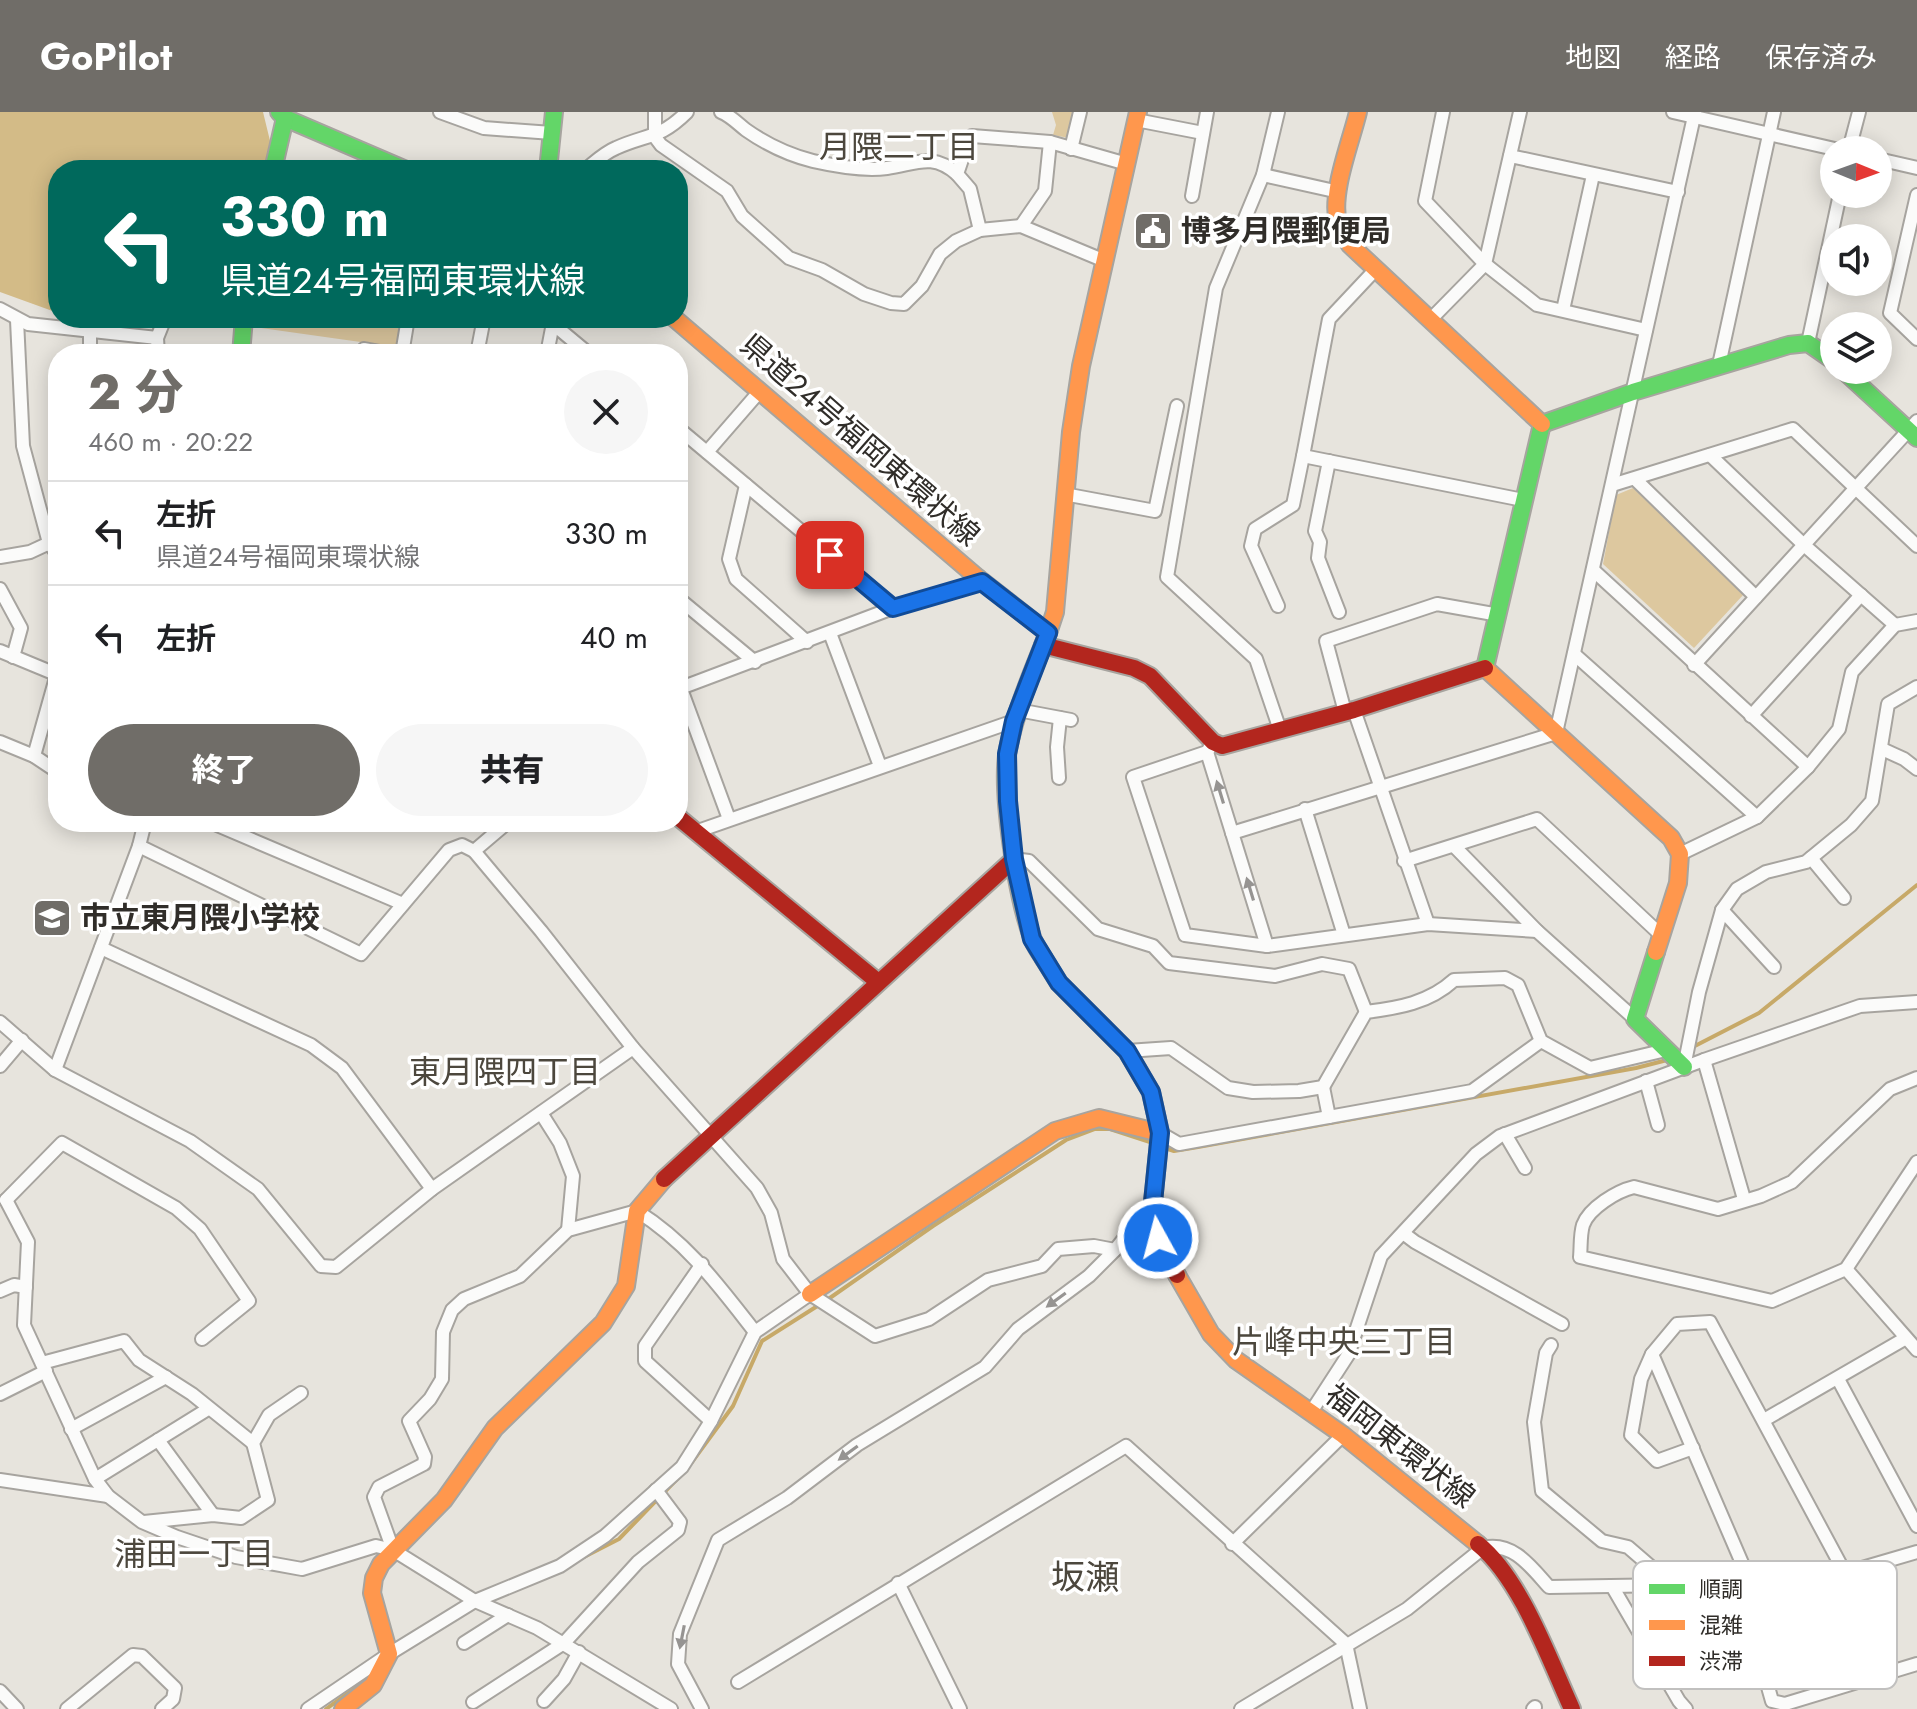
<!DOCTYPE html>
<html lang="ja">
<meta charset="utf-8">
<style>
body{margin:0;font-family:Jost,"Noto Sans JP",sans-serif;background:#f6f6f6;color:#202124;height:100vh;display:flex;flex-direction:column;font-size:30px;white-space:nowrap}
*{box-sizing:border-box;margin:0}
p{font-size:26px;color:#757577}
.icon{flex:none;width:44px;height:44px;fill:none;stroke:currentColor;stroke-width:2;stroke-linecap:round;stroke-linejoin:round}
.map{position:relative;flex:1;overflow:hidden}
.sheet{position:absolute;left:48px;top:232px;width:640px;height:488px;display:flex;flex-direction:column;background:#fff;border-radius:32px;box-shadow:0 4px 20px #0003}
.sheet>*{flex:none}
.top-card{position:absolute;left:48px;top:48px;width:640px;height:168px;border-radius:32px;box-shadow:0 4px 20px #0003;background:#00695c;color:#fff;overflow:hidden}
.needle{width:52px;rotate:91deg}
.fabs{position:absolute;left:1820px;top:24px;display:grid;gap:16px}
.fabs a{display:grid;place-items:center;width:72px;height:72px;border-radius:50%;background:#fff;box-shadow:0 4px 20px #0003;font-size:40px}
.pin{position:absolute;display:grid;place-items:center;width:68px;height:68px;color:#fff;margin:-34px;border-radius:16px;box-shadow:0 4px 12px #0006}
.me{position:absolute;width:88px;margin:-44px;rotate:353deg;stroke-linejoin:round;filter:drop-shadow(0 0 6px #0008)}
.turn{display:flex;align-items:center;gap:28px;height:168px;padding:0 40px;font-size:36px}
.turn .icon{width:104px;height:104px;stroke-width:2.5}
.turn b{display:block;font-size:56px;line-height:68px}
.round{display:grid;place-items:center;flex:none;width:84px;height:84px;border-radius:42px;background:#f6f6f6}
.headline{display:flex;align-items:center;justify-content:space-between;height:136px;padding:0 40px}
h1{font-size:48px;font-weight:800;line-height:60px;color:#706d68}
.button{display:flex;gap:16px;margin-top:auto;padding:16px 40px}
.button a{flex:1;height:92px;border-radius:48px;background:#706d68;color:#fff;font-size:32px;font-weight:800;line-height:92px;text-align:center}
.button a+a{background:#f6f6f6;color:#202124}
ul{padding:0;list-style:none}
li{display:flex;align-items:center;gap:24px;height:104px;padding:0 40px;border-top:2px solid #e0e0e0}
li div{flex:1}
li b{display:block;font-size:30px}
li em{font-style:normal}
header{display:flex;align-items:center;gap:48px;box-sizing:border-box;height:112px;padding:0 40px;background:#706d68;color:#fff}
header strong{font-size:38px}
nav{display:flex;gap:44px;margin-inline-start:auto;font-size:28px}
.map>svg:first-child{display:block}
.green{fill:#ddc89f}
.forest{fill:#d3bb87}
.lines{fill:none;stroke-linecap:round;stroke-linejoin:round}
.stream{stroke:#c7a968;stroke-width:4}
.street-casing{stroke:#a7a49f;stroke-width:16}
.fast-casing{stroke:#a7a49f;stroke-width:20}
.slow-casing{stroke:#a7a49f;stroke-width:20}
.jam-casing{stroke:#a7a49f;stroke-width:20}
.street{stroke:#fbfbfa;stroke-width:12}
.fast{stroke:#63d668;stroke-width:16}
.slow{stroke:#ff974d;stroke-width:16}
.jam{stroke:#b3261e;stroke-width:16}
.oneway{fill:#969492}
.route-casing{stroke:#114b97;stroke-width:20}
.route{stroke:#1a73e8;stroke-width:14}
.labels{text-anchor:middle;stroke-width:7;stroke-linejoin:round;paint-order:stroke}
.poi-label{font-size:30px;font-weight:bold;fill:#302d29;stroke:#fff;text-anchor:start}
.street-label{font-size:30px;fill:#302d29;stroke:#fff}
.neighbourhood-label{font-size:32px;fill:#4c473d;stroke:#fff}
.quarter-label{font-size:34px;fill:#4c473d;stroke:#fff}
.key{fill:#fff;stroke:#c1c0bf;stroke-width:2}
.key-label{font-size:22px;fill:#302d29}
</style>
<header>
<strong>GoPilot</strong>
<nav><a>地図</a><a>経路</a><a>保存済み</a></nav>
</header>
<div class="map">
<svg width="1917" height="1597" viewBox="0 0 1917 1597">
<rect width="100%" height="100%" fill="#e7e4dd"/>
<!-- green -->
<g class="green">
<path d="M1052,0H1072L1069,26L1053,23L1056,13Z"/>
<path d="M256,206H401L396,235L254,215Z"/>
<path d="M1633,376L1744,482L1694,536L1603,452L1616,383Z"/>
</g>
<!-- forest -->
<path class="forest" d="M0,0H263L272,37L266,58H58V201L0,180Z"/>
<g class="lines">
<!-- stream -->
<g class="stream">
<path d="M1689,937L1759,901L1917,773"/>
<path d="M1165,1036L1174,1039L1198,1035L1636,956L1671,947"/>
<path d="M827,1188L933,1114L1066,1028L1095,1017H1110L1153,1031"/>
<path d="M692,1350L733,1294L762,1229L819,1193"/>
<path d="M582,1446L619,1427L678,1366"/>
<path d="M326,1597L369,1566"/>
</g>
<defs>
<g id="street">
<path d="M440,0L484,16L552,21"/>
<path d="M655,0V25L661,33L727,79L742,104L789,146L822,158L864,182L891,191L904,192L922,174L940,142L956,129L980,118L1021,114L1105,149"/>
<path d="M721,0C731,4 737,11 746,18C766,32 789,43 813,49C835,54 865,59 887,56C916,52 932,40 957,62"/>
<path d="M1278,0L1263,63L1216,176L1167,465L1256,547L1280,618"/>
<path d="M1443,0L1425,89L1485,152L1537,193L1646,218"/>
<path d="M1673,0L1839,38"/>
<path d="M1136,8L1203,21"/>
<path d="M1071,37L1080,0"/>
<path d="M1849,38L1859,0"/>
<path d="M1510,44L1678,80"/>
<path d="M1878,47L1917,56"/>
<path d="M585,58C595,50 604,41 616,36C647,22 660,27 687,0"/>
<path d="M1263,63L1339,80"/>
<path d="M1917,83L1890,201L1917,227"/>
<path d="M1192,84L1207,0"/>
<path d="M1021,114L1045,79L1050,30"/>
<path d="M980,118L970,77L957,62L969,27L972,24L1050,30L1127,52"/>
<path d="M1376,157L1329,207L1303,344L1523,388"/>
<path d="M0,197L28,212L157,226"/>
<path d="M1563,198L1593,63"/>
<path d="M1431,207L1485,152L1520,0"/>
<path d="M17,208L23,334L49,431L58,443"/>
<path d="M553,212L589,242"/>
<path d="M90,220V242"/>
<path d="M1808,231L1840,82"/>
<path d="M158,242L157,226L165,206"/>
<path d="M362,242L364,237L391,242"/>
<path d="M402,242L408,206"/>
<path d="M477,242L484,206"/>
<path d="M547,242L554,206"/>
<path d="M1719,253L1774,0"/>
<path d="M678,316L893,496"/>
<path d="M707,340L760,279"/>
<path d="M1710,343L1804,433L1895,513"/>
<path d="M1329,349L1315,419L1320,430L1318,446L1339,500"/>
<path d="M1635,367L1756,485"/>
<path d="M746,373L729,447L736,467L807,530"/>
<path d="M1612,373L1793,317L1917,434"/>
<path d="M1064,382L1155,399L1177,294"/>
<path d="M0,445L30,440L58,427"/>
<path d="M1593,458L1808,655"/>
<path d="M0,477L21,516L13,545"/>
<path d="M678,486L755,550"/>
<path d="M1278,494L1251,434L1255,417L1293,393L1303,344"/>
<path d="M830,521L880,654"/>
<path d="M0,539L58,563"/>
<path d="M1574,542L1757,705"/>
<path d="M1694,553L1917,309"/>
<path d="M678,577L893,496L982,470"/>
<path d="M681,577L729,707"/>
<path d="M1018,598L1071,608"/>
<path d="M1354,598L1428,812"/>
<path d="M1345,600L1326,529L1437,492L1499,503"/>
<path d="M1751,604L1861,483"/>
<path d="M0,630L34,644L58,660"/>
<path d="M1213,630L1207,640L1133,665L1185,823L1267,834L1428,812L1537,819"/>
<path d="M1882,637L1904,647L1917,657"/>
<path d="M1207,640L1267,834"/>
<path d="M34,644L57,562"/>
<path d="M1059,666L1057,635L1060,606"/>
<path d="M1305,697L1344,823"/>
<path d="M210,710L403,792"/>
<path d="M695,720L1014,609"/>
<path d="M1232,721L1556,621L1695,0"/>
<path d="M139,734L361,842L449,738L462,733L474,739L541,819L633,936L757,1076L771,1101L783,1147L810,1182L875,1224L929,1207L988,1168L1042,1154L1058,1137L1094,1134L1115,1138"/>
<path d="M1454,734L1537,819L1635,907"/>
<path d="M474,739L508,710"/>
<path d="M1680,742L1757,705L1808,655L1839,617L1852,560L1895,513L1917,509"/>
<path d="M1811,746L1844,786"/>
<path d="M1014,747L1029,749L1098,817L1153,834L1169,851L1275,864L1322,852L1349,857L1366,900"/>
<path d="M1404,749L1537,707L1661,823"/>
<path d="M1722,798L1774,855"/>
<path d="M101,836L311,933L342,956L432,1077"/>
<path d="M0,910L55,958L190,1029L258,1077L321,1154L336,1155L432,1077L633,936"/>
<path d="M1127,939L1171,936L1228,976L1253,980L1299,979L1323,975L1366,900C1398,896 1429,891 1454,868L1505,866L1518,873L1541,929L1590,956L1666,938"/>
<path d="M1704,948L1744,1087"/>
<path d="M0,954L22,928"/>
<path d="M1684,955L1699,880L1722,798L1737,777L1766,760L1806,750L1851,713L1872,689L1888,592L1917,575"/>
<path d="M55,958L139,734L145,710"/>
<path d="M1917,966L1890,977L1792,1070L1761,1084L1718,1097L1634,1075C1617,1079 1589,1096 1583,1113C1580,1123 1581,1135 1580,1145L1772,1189L1846,1157L1917,1050"/>
<path d="M1646,969L1658,1013"/>
<path d="M1323,975L1329,1005"/>
<path d="M541,1001L560,1031L573,1064L568,1118"/>
<path d="M1160,1021L1179,1032L1472,979L1541,929"/>
<path d="M1505,1022L1525,1056"/>
<path d="M6,1088L28,1130L24,1213L95,1367L108,1384L142,1410L177,1425L236,1445L302,1457L376,1434L393,1438L475,1489L537,1516L671,1597"/>
<path d="M6,1088L62,1031L176,1096L200,1117L249,1189L202,1227"/>
<path d="M1403,1121L1415,1130L1562,1212"/>
<path d="M702,1152L645,1234V1249L711,1309"/>
<path d="M1846,1157L1917,1238"/>
<path d="M0,1179L14,1173L26,1175"/>
<path d="M1551,1233L1546,1241L1534,1310L1542,1379L1602,1429L1628,1435L1672,1473"/>
<path d="M1652,1242L1641,1267L1631,1323L1657,1349L1693,1336"/>
<path d="M42,1251L124,1229L139,1248L192,1282L253,1331"/>
<path d="M1838,1267L1917,1414"/>
<path d="M0,1282L46,1259"/>
<path d="M1311,1300L1348,1243L1381,1144L1476,1042L1500,1024L1704,948L1860,894L1917,890"/>
<path d="M1764,1308L1906,1226"/>
<path d="M71,1317L166,1265"/>
<path d="M158,1328L213,1403"/>
<path d="M95,1367L208,1297"/>
<path d="M0,1368L108,1384"/>
<path d="M144,1410L213,1403L241,1406L268,1388L253,1331L269,1303L301,1281"/>
<path d="M1232,1432L1343,1323"/>
<path d="M393,1438L374,1385L379,1375L424,1352L425,1345L409,1309L430,1287L442,1267L443,1220L452,1198L464,1187L520,1164L568,1118L637,1099C688,1131 719,1174 755,1220"/>
<path d="M898,1471L960,1597"/>
<path d="M1751,1472L1652,1242L1677,1212L1710,1210L1845,1461"/>
<path d="M1739,1473L1772,1589L1785,1592L1917,1552"/>
<path d="M1612,1474L1679,1589L1686,1597"/>
<path d="M464,1531L508,1503"/>
<path d="M738,1570L1126,1334L1346,1532L1360,1597"/>
<path d="M0,1579L17,1597"/>
<path d="M544,1589L564,1567L579,1540"/>
<path d="M473,1590L564,1531L638,1450L678,1418L680,1410L656,1378"/>
<path d="M67,1597L133,1543L142,1544L175,1576L173,1587L162,1597"/>
<path d="M308,1597L389,1542L475,1489L560,1454L605,1424L682,1355L711,1309L755,1220L810,1182"/>
<path d="M702,1597L678,1552L680,1522L718,1428L787,1386L857,1333L985,1255L1018,1217L1089,1164L1115,1138L1153,1090"/>
<path d="M1241,1597L1407,1497L1483,1436C1513,1429 1531,1455 1549,1475L1789,1471L1845,1461L1917,1440"/>
<path d="M1533,1597L1535,1595"/>
</g>
<g id="fast">
<path d="M279,0L285,6L406,58"/>
<path d="M273,58L285,6"/>
<path d="M548,58L554,0"/>
<path d="M241,242L244,206"/>
<path d="M1843,258L1917,326"/>
<path d="M1542,312L1633,280L1789,233L1808,231L1834,249"/>
<path d="M978,466L1048,521C1033,559 1016,597 1008,637C1000,678 1017,785 1032,825C1034,833 1040,840 1044,847"/>
<path d="M1485,556L1542,312"/>
<path d="M1656,840L1635,907L1684,955"/>
</g>
<g id="slow">
<path d="M1358,0C1351,30 1330,81 1338,111C1340,119 1346,126 1350,133L1542,312"/>
<path d="M674,206L978,466"/>
<path d="M1048,521L1055,500L1071,320L1081,254L1138,0"/>
<path d="M1485,556L1671,726L1680,742L1678,771L1656,840"/>
<path d="M1177,1163L1211,1222L1236,1248L1343,1323L1478,1432"/>
<path d="M810,1182L1055,1019L1099,1006L1160,1021"/>
<path d="M343,1597L373,1573L389,1542L372,1481L374,1466L381,1452L444,1388L495,1316L603,1211L626,1174L637,1099L664,1067"/>
</g>
<g id="jam">
<path d="M1043,533L1134,556L1150,564L1213,630L1222,634L1354,598L1485,556"/>
<path d="M678,705L877,869"/>
<path d="M1044,847L1059,871L1127,939L1151,980L1160,1021L1153,1090L1158,1126L1177,1163"/>
<path d="M664,1067L1014,747"/>
<path d="M1478,1432C1521,1467 1549,1547 1572,1597"/>
</g>
</defs>
<!-- street casing -->
<use href="#street" class="street-casing"/>
<!-- fast casing -->
<use href="#fast" class="fast-casing"/>
<!-- slow casing -->
<use href="#slow" class="slow-casing"/>
<!-- jam casing -->
<use href="#jam" class="jam-casing"/>
<!-- street -->
<use href="#street" class="street"/>
<!-- fast -->
<use href="#fast" class="fast"/>
<!-- slow -->
<use href="#slow" class="slow"/>
<!-- jam -->
<use href="#jam" class="jam"/>
</g>
<!-- one-way arrows -->
<defs><path id="oneway-solid" d="M-6-.8H1V-3.2L6.5 0L1 3.2V.8H-6Z" transform="scale(2)"/></defs>
<g class="oneway">
<use href="#oneway-solid" transform="translate(1220 680) rotate(-107)"/>
<use href="#oneway-solid" transform="translate(1250 777) rotate(-107)"/>
<use href="#oneway-solid" transform="translate(1056 1188) rotate(144)"/>
<use href="#oneway-solid" transform="translate(848 1341) rotate(144)"/>
<use href="#oneway-solid" transform="translate(682 1525) rotate(101)"/>
</g>
<g class="lines">
<defs>
<path id="route" d="M830,443L893,496L982,470L1048,521L1014,609L1007,642L1008,689L1014,747L1032,827L1059,871L1127,939L1151,980L1160,1021L1153,1090L1158,1126"/>
</defs>
<!-- route casing -->
<use href="#route" class="route-casing"/>
<!-- route -->
<use href="#route" class="route"/>
</g>
<!-- icons -->
<defs>
<symbol id="civic-square" viewBox="-11 -11 22 22"><rect x="-9" y="-9" width="18" height="18" rx="4" fill="#706d68" stroke="#fff"/><path d="M-.6-6.5H3V-4.5H.6V-3L4-1V1h2V6H-6V1h2V-1L-.6-3ZM-1.2 2.5V6h2.4V2.5Z" fill="#fff"/></symbol>
<symbol id="school-square" viewBox="-11 -11 22 22"><rect x="-9" y="-9" width="18" height="18" rx="4" fill="#706d68" stroke="#fff"/><path d="M0-5L7-2L0 1L-7-2ZM-4 1L0 2.5L4 1V4Q0 6-4 4Z" fill="#fff"/></symbol>
</defs>
<g fill-rule="evenodd">
<use href="#civic-square" x="1131" y="97" width="44" height="44"/>
<use href="#school-square" x="30" y="784" width="44" height="44"/>
</g>
<g class="labels">
<!-- poi labels -->
<g class="poi-label">
<text x="1181" y="129">博多月隈郵便局</text>
<text x="80" y="816">市立東月隈小学校</text>
</g>
<!-- street labels -->
<g class="street-label">
<text transform="translate(860 328) rotate(41)" y="10">県道24号福岡東環状線</text>
<text transform="translate(1400 1334) rotate(38)" y="10">福岡東環状線</text>
</g>
<!-- neighbourhood labels -->
<g class="neighbourhood-label">
<text x="899" y="46">月隈二丁目</text>
<text x="505" y="971">東月隈四丁目</text>
<text x="1344" y="1241">片峰中央三丁目</text>
<text x="194" y="1453">浦田一丁目</text>
</g>
<!-- quarter labels -->
<g class="quarter-label">
<text x="1085" y="1477">坂瀬</text>
</g>
</g>
<!-- legend -->
<rect x="1633" y="1449" width="264" height="128" rx="12" class="key"/>
<rect x="1649" y="1472" width="36" height="10" fill="#63d668"/>
<rect x="1649" y="1508" width="36" height="10" fill="#ff974d"/>
<rect x="1649" y="1544" width="36" height="10" fill="#b3261e"/>
<g class="key-label">
<text x="1699" y="1485">順調</text>
<text x="1699" y="1521">混雑</text>
<text x="1699" y="1557">渋滞</text>
</g>
</svg>
<div class="fabs">
<a><svg class="needle" viewBox="-14 -14 28 28"><path d="M0-13l5 13h-10z" fill="#e53935"/><path d="M0 13l5-13h-10z" fill="#757577"/></svg></a>
<a><svg class="icon" aria-label="sound" viewBox="0 0 24 24"><path d="M4 9h4l5-4v14l-5-4H4zM17 9q2 3 0 6"/></svg></a>
<a><svg class="icon" aria-label="layers" viewBox="0 0 24 24"><path d="M12 4l9 5-9 5-9-5zM3 14l9 5 9-5"/></svg></a>
</div>
<div class="pin" style="left:830px;top:443px;background:#d93025"><svg class="icon" aria-label="arrive" viewBox="0 0 24 24"><path d="M6 21V4h12l-3 4 3 4H6"/></svg></div>
<svg class="me" style="left:1158px;top:1126px" viewBox="-20 -20 40 40"><circle r="17" fill="#1a73e8" stroke="#fff" stroke-width="3"/><path d="M0-11L8 9 0 5-8 9z" fill="#fff"/></svg>
<div class="top-card">
<div class="turn"><svg class="icon" aria-label="left" viewBox="0 0 24 24"><path d="M17 20v-9H6M10 6l-5 5 5 5"/></svg><div><b>330 m</b>県道24号福岡東環状線</div></div>
</div>
<section class="sheet">
<div class="headline"><div><h1>2 分</h1><p>460 m · 20:22</p></div><a class="round"><svg class="icon" aria-label="close" viewBox="0 0 24 24"><path d="M6 6l12 12M18 6L6 18"/></svg></a></div>
<ul>
<li><svg class="icon" aria-label="left" viewBox="0 0 24 24"><path d="M17 20v-9H6M10 6l-5 5 5 5"/></svg><div><b>左折</b><p>県道24号福岡東環状線</p></div><em>330 m</em></li>
<li><svg class="icon" aria-label="left" viewBox="0 0 24 24"><path d="M17 20v-9H6M10 6l-5 5 5 5"/></svg><div><b>左折</b></div><em>40 m</em></li>
</ul>
<div class="button"><a>終了</a><a>共有</a></div>
</section>
</div>
